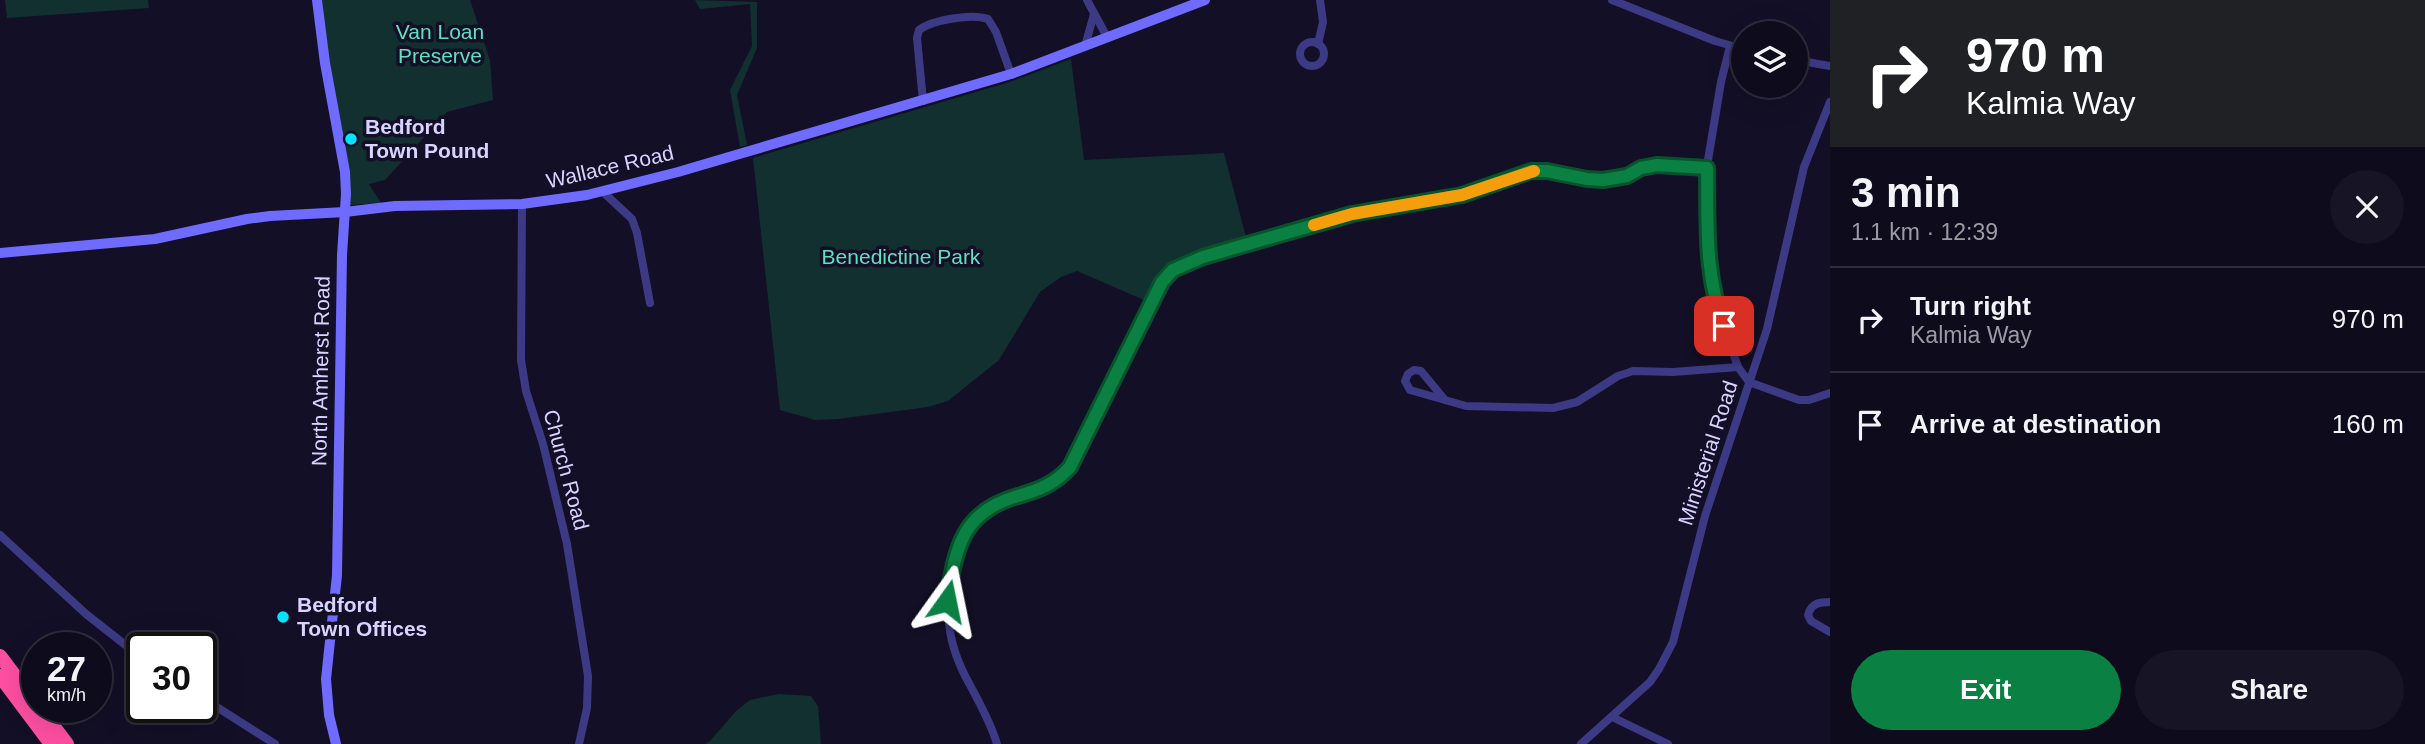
<!DOCTYPE html>
<meta charset="utf-8">
<style>
body{margin:0;font-family:Arial,sans-serif;background:#171425;color:#f1f3f6;height:100vh;display:flex;flex-direction:column;font-size:26px;white-space:nowrap}
*{box-sizing:border-box;margin:0}
p{font-size:23px;color:#9b9ba3}
.icon{flex:none;width:38px;height:38px;fill:none;stroke:currentColor;stroke-width:2;stroke-linecap:round;stroke-linejoin:round}
.map{position:relative;flex:1;overflow:hidden}
.sheet{display:flex;flex-direction:column;background:#0e0b1c;width:595px}
.sheet>*{flex:none}
.top-card{background:#202124;color:#fff;overflow:hidden}
.buttons{position:absolute;left:1731px;top:21px;display:grid;gap:14px}
.buttons a{display:grid;place-items:center;width:77px;height:77px;border-radius:50%;background:#0e0b1c;box-shadow:0 7px 28px #0002,0 0 0 2px #2e2b3b;font-size:35px}
.speed{position:absolute;left:21px;top:632px;display:flex;gap:14px;font-size:35px;font-weight:700;text-align:center}
.speed>*{display:grid;place-content:center;width:91px;height:91px;border-radius:50%;background:#0e0b1c;box-shadow:0 7px 28px #0002,0 0 0 2px #2e2b3b;line-height:1}
.speed small{font-size:18px;font-weight:400}
.speed .limit{border:4px solid #111;border-radius:10px;background:#fff;color:#111}
.pin{position:absolute;display:grid;place-items:center;width:60px;height:60px;color:#fff;margin:-30px;border-radius:14px;box-shadow:0 4px 10px #0006}
.me{position:absolute;width:77px;margin:-38px;rotate:12deg;stroke-linejoin:round;filter:drop-shadow(0 0 5px #0008)}
.turn{display:flex;align-items:center;gap:24px;height:147px;padding:0 21px;font-size:32px}
.turn .icon{width:91px;height:91px;stroke-width:2.5}
.turn b{display:block;font-size:49px;line-height:60px}
.round{display:grid;place-items:center;flex:none;width:74px;height:74px;border-radius:37px;background:#171425}
.overview{display:flex;align-items:center;justify-content:space-between;height:119px;padding:0 21px}
h1{font-size:42px;font-weight:800;line-height:52px}
.cta{display:flex;gap:14px;margin-top:auto;padding:14px 21px}
.cta a{flex:1;height:80px;border-radius:42px;background:#0b8043;color:#fff;font-size:28px;font-weight:800;line-height:80px;text-align:center}
.cta a+a{background:#171425;color:#f1f3f6}
ul{padding:0;list-style:none}
li{display:flex;align-items:center;gap:21px;height:105px;padding:0 21px;border-top:2px solid #2e2b3b}
li div{flex:1}
li b{display:block;font-size:26px}
li em{font-style:normal}
main{display:flex;flex:1;min-height:0}
.map>svg:first-child{display:block}
.green{fill:#12302f}
.lines{fill:none;stroke-linecap:round;stroke-linejoin:round}
.street{stroke:#3d3a85;stroke-width:8}
.secondary{stroke:#6f6bff;stroke-width:10}
.highway{stroke:#ff4fa3;stroke-width:14}
.route-casing{stroke:#07532c;stroke-width:18}
.route{stroke:#0b8043;stroke-width:12}
.slow{stroke:#f59e0b;stroke-width:12}
.poi-dot{fill:#00e5ff;stroke:#130f26;stroke-width:2.5}
.labels{text-anchor:middle;stroke-width:7;stroke-linejoin:round;paint-order:stroke}
.park-label{font-size:21px;fill:#5fe0c0;stroke:#130f26}
.poi-label{font-size:21px;font-weight:bold;fill:#d9d4ff;stroke:#130f26;text-anchor:start}
.street-label{font-size:21px;fill:#d9d4ff;stroke:#130f26}
</style>
<main>
<div class="map">
<svg width="1830" height="744" viewBox="0 0 1830 744">
<rect width="100%" height="100%" fill="#130f26"/>
<!-- green -->
<g class="green">
<path d="M5,0H148L149,8L7,18Z"/>
<path d="M322,0H470L490,60L493,100L447,112L385,180L369,184L381,203L350,205L331,79Z"/>
<path d="M695,0L757,2V48L737,95L747,145L740,147L730,90L752,46L750,4L700,9Z"/>
<path d="M1071,59L1084,160L1224,153L1247,241C1204,253 1165,254 1144,300L1077,271L1061,277L1040,292L999,360L948,401L928,407L838,419L815,420L780,410L753,158L1010,82Z"/>
<path d="M779,694L811,696L818,706L821,744H705L710,741L736,711L750,700Z"/>
</g>
<g class="lines">
<!-- street -->
<g class="street">
<path d="M1087,0L1107,37"/>
<path d="M1612,0L1715,41L1743,49"/>
<circle cx="1312" cy="54" r="12"/>
<path d="M1318,44L1323,22L1320,0"/>
<path d="M1085,46L1094,14"/>
<path d="M1730,46L1721,82L1708,160V252L1714,299L1738,367L1749,382L1799,400H1809L1830,393"/>
<path d="M1796,60L1830,66"/>
<path d="M923,101L917,38L919,30C932,20 973,13 988,19L996,32L1011,74"/>
<path d="M603,192L632,219L637,233L650,303"/>
<path d="M522,204L521,360L526,391L543,444L567,544L588,676L587,708L579,744"/>
<path d="M1445,400L1421,371L1414,370L1408,374L1405,381L1410,390L1466,406L1553,408L1577,402L1618,376L1633,371L1673,372L1738,367"/>
<path d="M0,535L86,614L142,658"/>
<path d="M1830,602C1820,602 1811,603 1808,615L1811,621L1830,632"/>
<path d="M201,697L275,744"/>
<path d="M1612,717L1668,744"/>
<path d="M997,744C991,723 980,704 970,685C945,641 944,608 956,561C961,541 967,522 984,510C1013,490 1045,496 1070,467L1121,367L1154,296L1167,276L1187,262L1344,216L1462,195L1531,171H1547L1587,179L1603,180L1627,176L1641,168L1657,165L1707,168"/>
<path d="M1581,744L1650,682L1659,669L1673,642L1705,516L1767,329L1804,167L1830,102"/>
</g>
<!-- secondary -->
<g class="secondary">
<path d="M317,0L325,63L345,172L346,194L342,255L337,575L326,679L329,715L336,744"/>
<path d="M0,253L155,239L247,219L270,216L345,212L395,206L522,204L587,195L678,172L1011,74L1205,0"/>
</g>
<!-- highway -->
<g class="highway">
<path d="M0,656L37,705"/>
<path d="M0,676L51,744"/>
<path d="M39,707L67,744"/>
</g>
</g>
<g class="lines">
<defs>
<path id="route" d="M947,601C956,548 961,512 1018,496C1039,490 1055,484 1070,467L1162,282L1173,270L1203,257L1352,214L1462,195L1531,171H1547L1587,179L1603,180L1627,176L1641,168L1657,165L1707,168C1708,223 1704,273 1724,326"/>
</defs>
<!-- route casing -->
<use href="#route" class="route-casing"/>
<!-- route -->
<use href="#route" class="route"/>
<!-- slow -->
<path class="slow" d="M1314,225L1352,214L1462,195L1534,171"/>
</g>
<!-- markers -->
<g class="poi-dot">
<circle cx="351" cy="139" r="7"/>
<circle cx="283" cy="617" r="7"/>
</g>
<g class="labels">
<!-- park labels -->
<g class="park-label">
<text x="440" y="39">Van Loan<tspan x="440" dy="24">Preserve</tspan></text>
<text x="901" y="264">Benedictine Park</text>
</g>
<!-- poi labels -->
<g class="poi-label">
<text x="365" y="134">Bedford<tspan x="365" dy="24">Town Pound</tspan></text>
<text x="297" y="612">Bedford<tspan x="297" dy="24">Town Offices</tspan></text>
</g>
<!-- street labels -->
<g class="street-label">
<text transform="translate(610 167) rotate(-13)" y="7">Wallace Road</text>
<text transform="translate(321 371) rotate(-89)" y="7">North Amherst Road</text>
<text transform="translate(1708 453) rotate(-72)" y="7">Ministerial Road</text>
<text transform="translate(566 470) rotate(75)" y="7">Church Road</text>
</g>
</g>
</svg>
<div class="buttons">
<a><svg class="icon" aria-label="layers" viewBox="0 0 24 24"><path d="M12 4l9 5-9 5-9-5zM3 14l9 5 9-5"/></svg></a>
</div>
<div class="speed"><div>27<small>km/h</small></div><div class="limit">30</div></div>
<div class="pin" style="left:1724px;top:326px;background:#d93025"><svg class="icon" aria-label="arrive" viewBox="0 0 24 24"><path d="M6 21V4h12l-3 4 3 4H6"/></svg></div>
<svg class="me" style="left:947px;top:601px" viewBox="-20 -20 40 40"><path d="M0-17L14 15 0 8-14 15z" fill="#0b8043" stroke="#fff" stroke-width="4"/></svg>
</div>
<section class="sheet">
<div class="top-card">
<div class="turn"><svg class="icon" aria-label="right" viewBox="0 0 24 24"><path d="M7 20v-9h11M14 6l5 5-5 5"/></svg><div><b>970 m</b>Kalmia Way</div></div>
</div>
<div class="overview"><div><h1>3 min</h1><p>1.1 km · 12:39</p></div><a class="round"><svg class="icon" aria-label="close" viewBox="0 0 24 24"><path d="M6 6l12 12M18 6L6 18"/></svg></a></div>
<ul>
<li><svg class="icon" aria-label="right" viewBox="0 0 24 24"><path d="M7 20v-9h11M14 6l5 5-5 5"/></svg><div><b>Turn right</b><p>Kalmia Way</p></div><em>970 m</em></li>
<li><svg class="icon" aria-label="arrive" viewBox="0 0 24 24"><path d="M6 21V4h12l-3 4 3 4H6"/></svg><div><b>Arrive at destination</b></div><em>160 m</em></li>
</ul>
<div class="cta"><a>Exit</a><a>Share</a></div>
</section>
</main>
